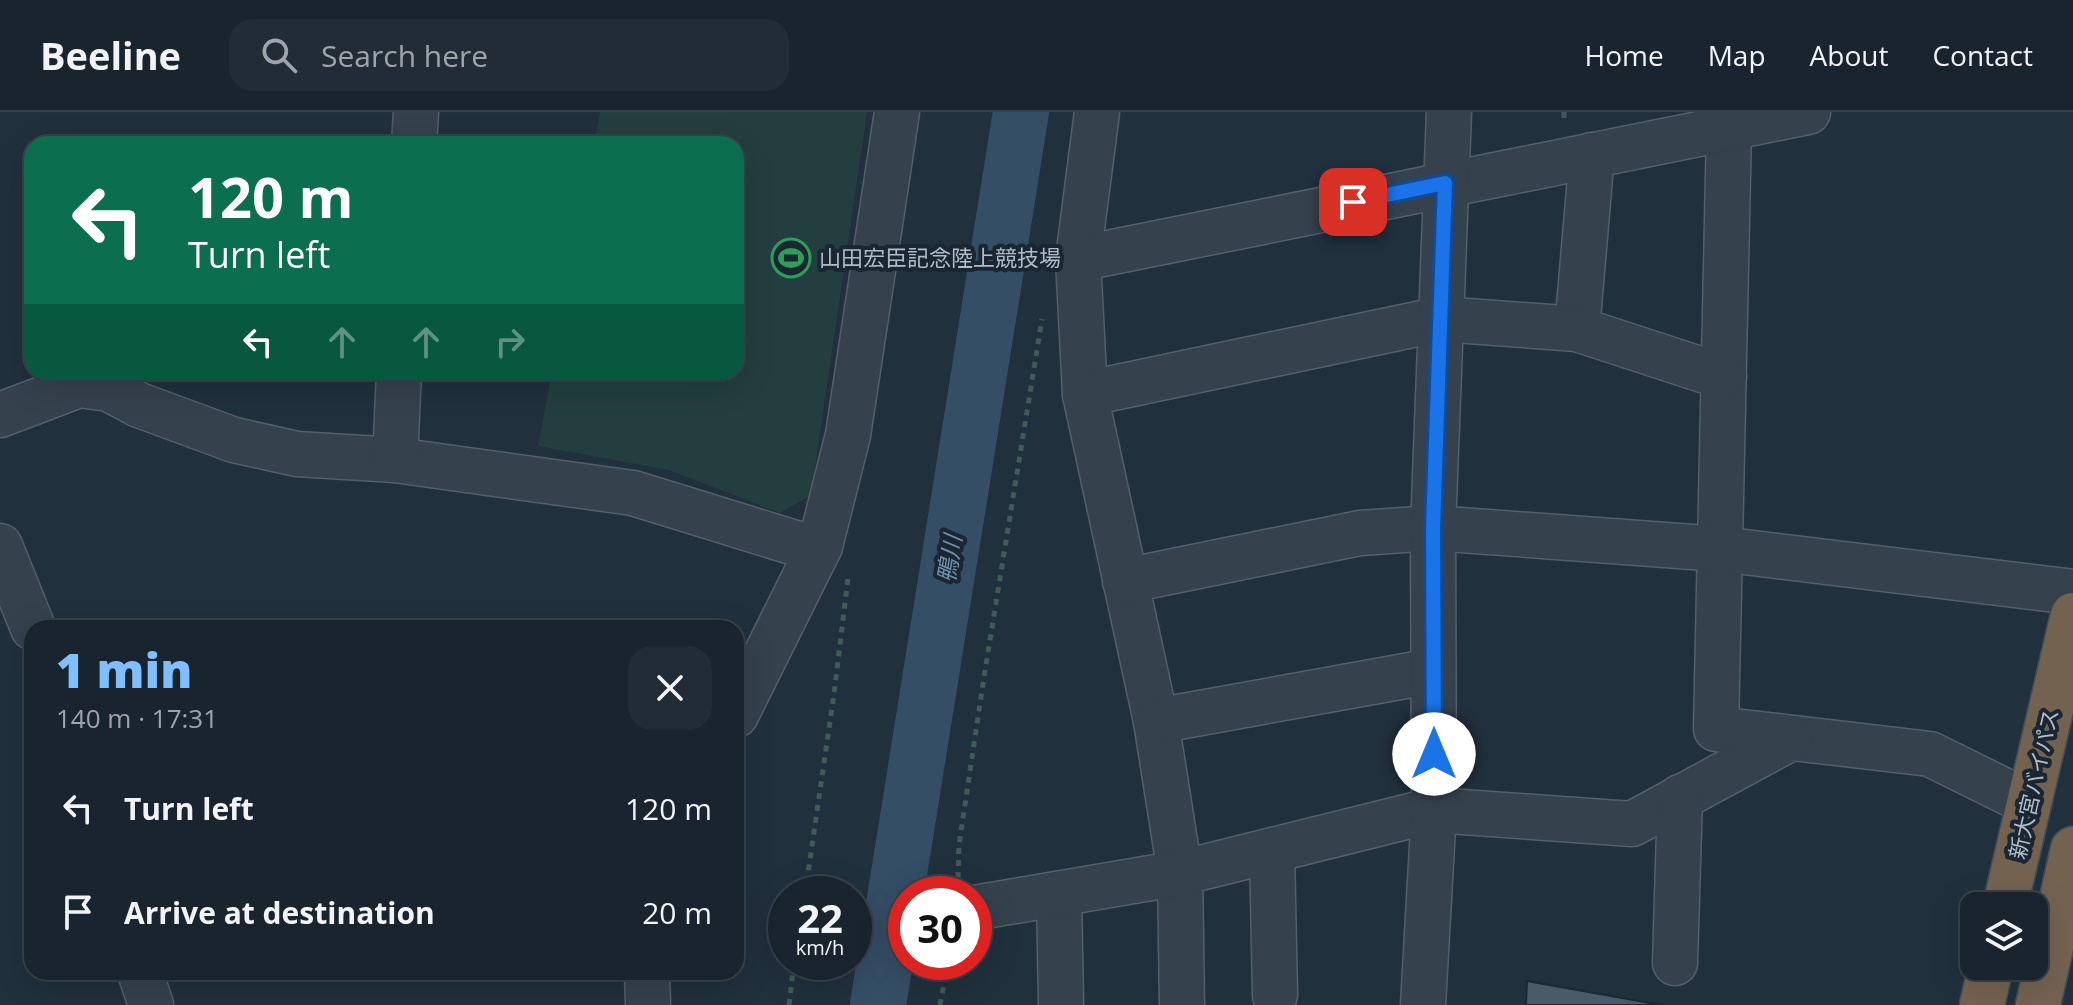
<!DOCTYPE html>
<meta charset="utf-8">
<style>
body{margin:0;font-family:"Open Sans","Noto Sans JP",sans-serif;background:#222c36;color:#f1f3f6;height:100vh;display:flex;flex-direction:column;font-size:30px;white-space:nowrap}
*{box-sizing:border-box;margin:0}
p{font-size:26px;color:#9fa4aa}
.icon{flex:none;width:44px;height:44px;fill:none;stroke:currentColor;stroke-width:2;stroke-linecap:round;stroke-linejoin:round}
.map{position:relative;flex:1;overflow:hidden}
.drawer{position:absolute;left:24px;top:508px;width:720px;height:360px;display:flex;flex-direction:column;background:#19242e;border-radius:24px;box-shadow:0 8px 32px #0002,0 0 0 2px #37414a}
.drawer>*{flex:none}
.banner{position:absolute;left:24px;top:24px;width:720px;height:244px;border-radius:24px;box-shadow:0 8px 32px #0002,0 0 0 2px #37414a;background:#0b6e4f;color:#fff;overflow:hidden}
.tools{position:absolute;left:1960px;top:780px;display:grid;gap:16px}
.tools a{display:grid;place-items:center;width:88px;height:88px;border-radius:16px;background:#19242e;box-shadow:0 8px 32px #0002,0 0 0 2px #37414a;font-size:40px}
.speed{position:absolute;left:768px;top:764px;display:flex;gap:16px;font-size:40px;font-weight:700;text-align:center}
.speed>*{display:grid;place-content:center;width:104px;height:104px;border-radius:50%;background:#19242e;box-shadow:0 8px 32px #0002,0 0 0 2px #37414a;line-height:1}
.speed small{font-size:20px;font-weight:400}
.speed .limit{border:12px solid #d22;background:#fff;color:#111}
.pin{position:absolute;display:grid;place-items:center;width:68px;height:68px;color:#fff;margin:-34px;border-radius:16px;box-shadow:0 4px 12px #0006}
.me{position:absolute;width:88px;margin:-44px;rotate:0deg;stroke-linejoin:round;filter:drop-shadow(0 0 6px #0008)}
.turn{display:flex;align-items:center;gap:28px;height:168px;padding:0 32px;font-size:36px}
.turn .icon{width:104px;height:104px;stroke-width:2.5}
.turn b{display:block;font-size:56px;line-height:68px}
.lanes{display:flex;align-items:center;height:76px;padding:0 32px;background:#0003;justify-content:center;gap:40px;direction:ltr}
.lanes .off{opacity:.35}
.round{display:grid;place-items:center;flex:none;width:84px;height:84px;border-radius:24px;background:#222c36}
.headline{display:flex;align-items:center;justify-content:space-between;height:136px;padding:0 32px}
h1{font-size:48px;font-weight:800;line-height:60px;color:#7fbeff}
ul{padding:0;list-style:none}
li{display:flex;align-items:center;gap:24px;height:104px;padding:0 32px}
li div{flex:1}
li b{display:block;font-size:30px}
li em{font-style:normal}
header{display:flex;align-items:center;gap:48px;box-sizing:border-box;height:112px;padding:0 40px;background:#19242e;border-bottom:2px solid #37414a}
header strong{font-size:38px}
nav{display:flex;gap:44px;margin-inline-start:auto;font-size:28px}
.search{width:560px;height:72px;background:#222c36;display:flex;align-items:center;gap:20px;box-sizing:border-box;padding:0 28px;border-radius:24px;color:#9fa4aa;font-size:30px}
.map>svg:first-child{display:block}
.green{fill:#233e3e}
.lines{fill:none;stroke-linecap:round;stroke-linejoin:round}
.river{stroke:#344e65;stroke-width:56}
.building{fill:#4a5a69;stroke:#1c2834;stroke-width:2}
.minor-casing{stroke:#535f6b;stroke-width:47}
.highway-casing{stroke:#404c58;stroke-width:47}
.path{stroke:#415a5a;stroke-width:5;stroke-dasharray:6 6;stroke-linecap:butt}
.minor{stroke:#35414d;stroke-width:44}
.highway{stroke:#746251;stroke-width:44}
.route-casing{stroke:#114b97;stroke-width:20}
.route{stroke:#1a73e8;stroke-width:14}
.labels{text-anchor:middle;stroke-width:8;stroke-linejoin:round;paint-order:stroke}
.poi-label{font-size:22px;fill:#b0bcc9;stroke:#1a2632;text-anchor:start}
.street-label{font-size:22px;fill:#b0bcc9;stroke:#1a2632}
.water-label{font-size:24px;font-style:italic;fill:#6f91ae;stroke:#1a2632}
</style>
<header>
<strong>Beeline</strong>
<div class="search"><svg class="icon" aria-label="search" viewBox="0 0 24 24"><circle cx="10" cy="10" r="6"/><path d="M15 15l6 6"/></svg>Search here</div>
<nav><a>Home</a><a>Map</a><a>About</a><a>Contact</a></nav>
</header>
<div class="map">
<svg width="2073" height="893" viewBox="0 0 2073 893">
<rect width="100%" height="100%" fill="#21303d"/>
<!-- green -->
<path class="green" d="M600,0H867L811,383L780,401L669,358L538,334L552,260H736V32H594Z"/>
<g class="lines">
<!-- river -->
<path class="river" d="M878,893L1021,0"/>
</g>
<!-- building -->
<path class="building" d="M1527,869L1661,893H1526Z"/>
<g class="lines">
<defs>
<g id="minor">
<path d="M1097,0L1078,147L1085,282L1156,609L1180,761L1182,893"/>
<path d="M1729,16L1716,617L1930,642L2029,691"/>
<path d="M414,32L416,0"/>
<path d="M1078,147L1808,0"/>
<path d="M1577,217L1592,43"/>
<path d="M1085,282L1441,207L1577,217L1724,265"/>
<path d="M0,303L79,273L109,277L139,293L234,328L297,342L395,348L633,381L795,431L820,434"/>
<path d="M395,348L399,260"/>
<path d="M0,434L33,516"/>
<path d="M1125,469L1360,421L1433,416L1720,437L2073,480"/>
<path d="M736,603L820,434L848,323L897,0"/>
<path d="M1156,609L1433,559"/>
<path d="M1272,738L1275,883"/>
<path d="M1059,782L1061,893"/>
<path d="M974,796L1180,761L1434,698L1632,712L1791,626"/>
<path d="M1675,851L1680,685"/>
<path d="M140,860L151,893"/>
<path d="M647,860L648,893"/>
<path d="M1423,893L1434,698L1433,416L1449,0"/>
</g>
<g id="highway">
<path d="M2005,794L2073,503"/>
<path d="M1982,893L1991,854"/>
<path d="M2038,893L2073,737"/>
</g>
</defs>
<!-- minor casing -->
<use href="#minor" class="minor-casing"/>
<!-- highway casing -->
<use href="#highway" class="highway-casing"/>
<!-- path -->
<g class="path">
<path d="M1564,0V11"/>
<path d="M958,766L959,733L984,565L1042,207"/>
<path d="M805,782L834,582L848,466"/>
<path d="M789,893L794,850"/>
<path d="M940,893L948,850"/>
</g>
<!-- minor -->
<use href="#minor" class="minor"/>
<!-- highway -->
<use href="#highway" class="highway"/>
</g>
<g class="lines">
<defs>
<path id="route" d="M1353,90L1445,71L1433,416L1434,642"/>
</defs>
<!-- route casing -->
<use href="#route" class="route-casing"/>
<!-- route -->
<use href="#route" class="route"/>
</g>
<!-- icons -->
<defs>
<symbol id="stadium-ring" viewBox="-11 -11 22 22"><circle r="9.5" fill="#1a2632" stroke="#2e9e5b" stroke-width="1.5"/><path d="M0-5a6.5 5 0 1 0 0 10a6.5 5 0 1 0 0-10ZM-3.5-1.8h7v3.6h-7Z" fill="#2e9e5b"/></symbol>
</defs>
<g fill-rule="evenodd">
<use href="#stadium-ring" x="769" y="124" width="44" height="44"/>
</g>
<g class="labels">
<!-- poi labels -->
<g class="poi-label">
<text x="819" y="154">山田宏臣記念陸上競技場</text>
</g>
<!-- street labels -->
<g class="street-label">
<text transform="translate(2034 672) rotate(-77)" y="8">新大宮バイパス</text>
</g>
<!-- water labels -->
<g class="water-label">
<text transform="translate(950 447) rotate(-81)" y="8">鴨川</text>
</g>
</g>
</svg>
<div class="tools">
<a><svg class="icon" aria-label="layers" viewBox="0 0 24 24"><path d="M12 4l9 5-9 5-9-5zM3 14l9 5 9-5"/></svg></a>
</div>
<div class="speed"><div>22<small>km/h</small></div><div class="limit">30</div></div>
<div class="pin" style="left:1353px;top:90px;background:#d93025"><svg class="icon" aria-label="arrive" viewBox="0 0 24 24"><path d="M6 21V4h12l-3 4 3 4H6"/></svg></div>
<svg class="me" style="left:1434px;top:642px" viewBox="-20 -20 40 40"><circle r="19" fill="#fff"/><path d="M0-13L10 11 0 6-10 11z" fill="#1a73e8"/></svg>
<div class="banner">
<div class="turn"><svg class="icon" aria-label="left" viewBox="0 0 24 24"><path d="M17 20v-9H6M10 6l-5 5 5 5"/></svg><div><b>120 m</b>Turn left</div></div>
<div class="lanes"><svg class="icon" aria-label="left" viewBox="0 0 24 24"><path d="M17 20v-9H6M10 6l-5 5 5 5"/></svg><svg class="icon off" aria-label="ahead" viewBox="0 0 24 24"><path d="M12 20V5M6 11l6-6 6 6"/></svg><svg class="icon off" aria-label="ahead" viewBox="0 0 24 24"><path d="M12 20V5M6 11l6-6 6 6"/></svg><svg class="icon off" aria-label="right" viewBox="0 0 24 24"><path d="M7 20v-9h11M14 6l5 5-5 5"/></svg></div>
</div>
<section class="drawer">
<div class="headline"><div><h1>1 min</h1><p>140 m · 17:31</p></div><a class="round"><svg class="icon" aria-label="close" viewBox="0 0 24 24"><path d="M6 6l12 12M18 6L6 18"/></svg></a></div>
<ul>
<li><svg class="icon" aria-label="left" viewBox="0 0 24 24"><path d="M17 20v-9H6M10 6l-5 5 5 5"/></svg><div><b>Turn left</b></div><em>120 m</em></li>
<li><svg class="icon" aria-label="arrive" viewBox="0 0 24 24"><path d="M6 21V4h12l-3 4 3 4H6"/></svg><div><b>Arrive at destination</b></div><em>20 m</em></li>
</ul>
</section>
</div>
